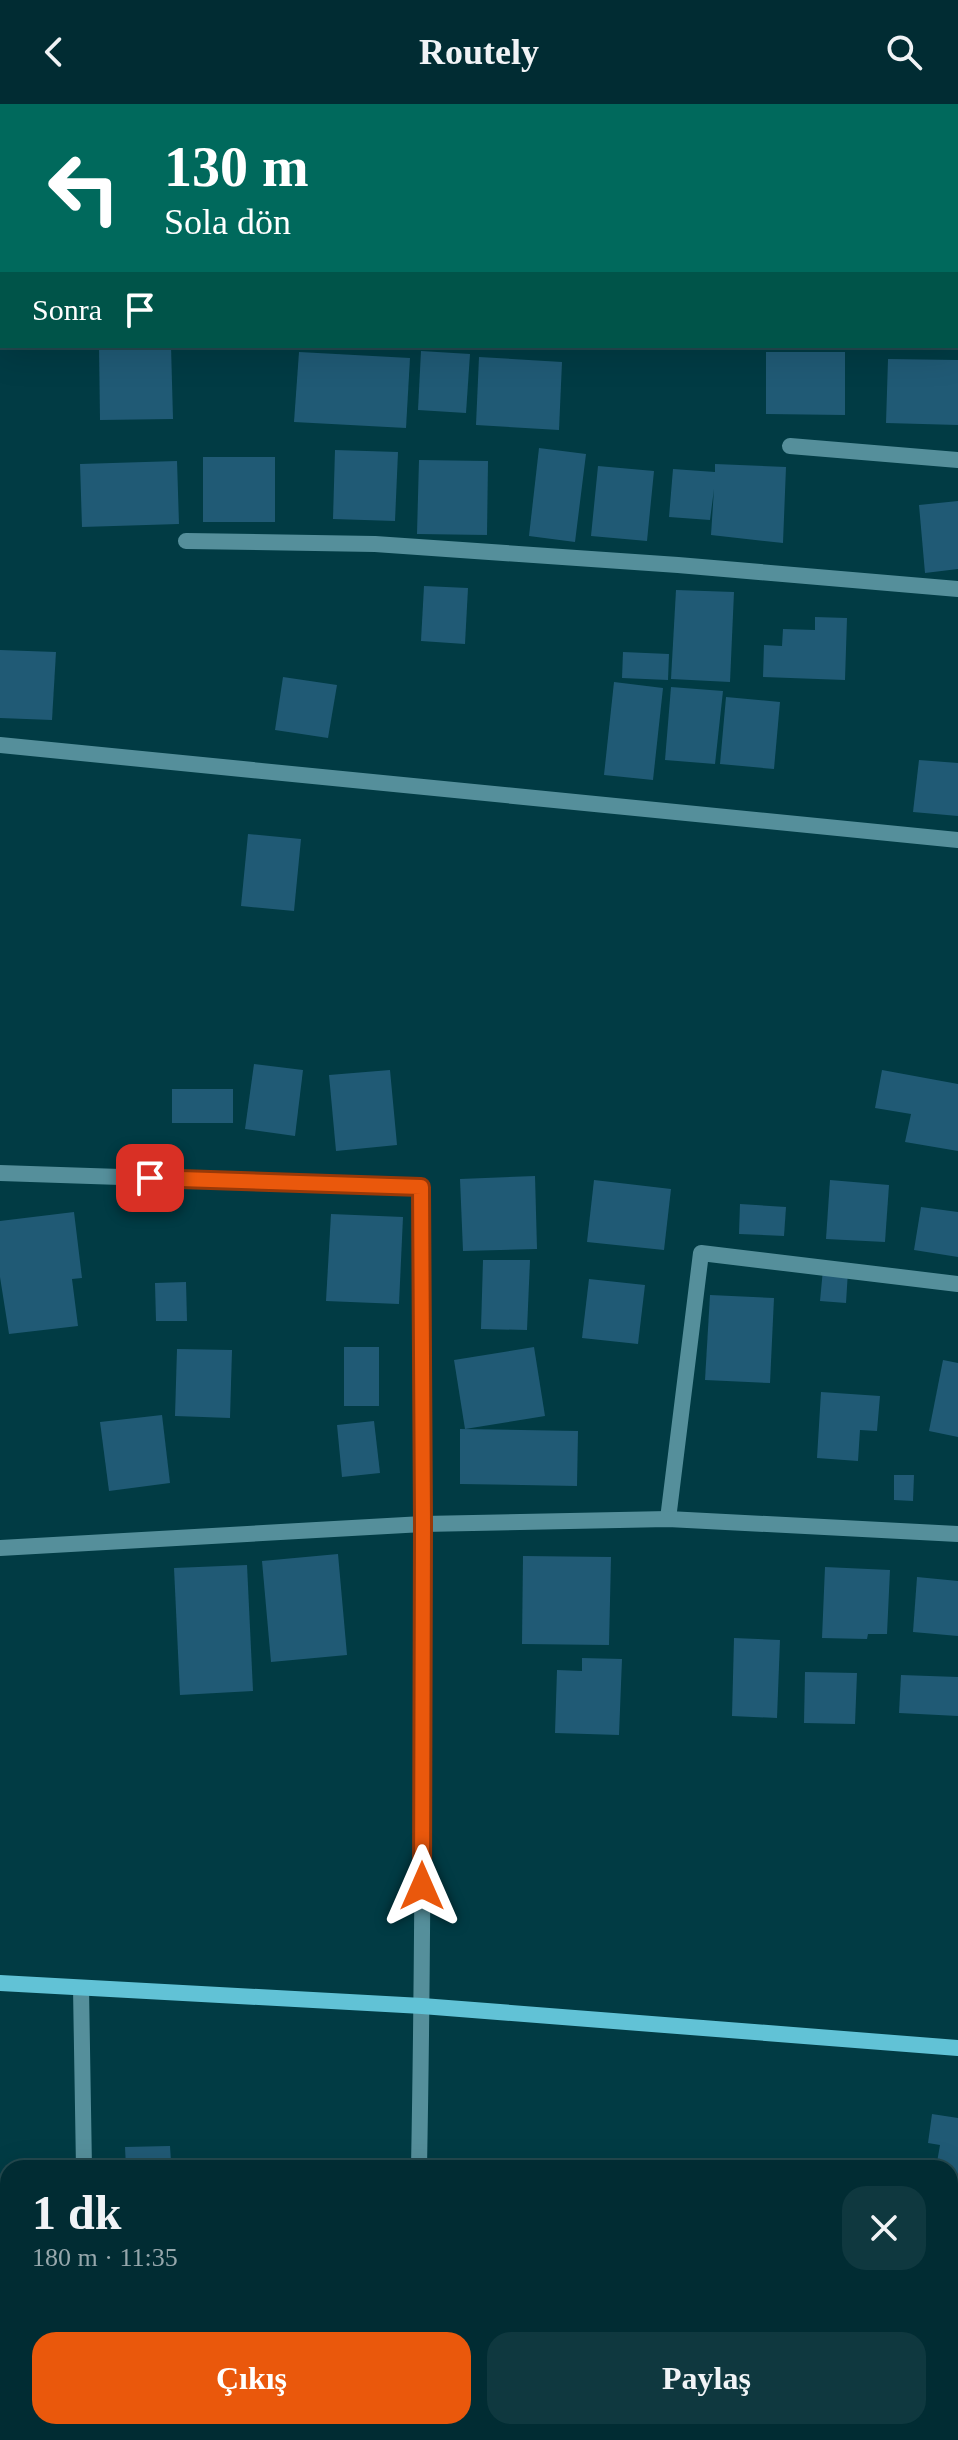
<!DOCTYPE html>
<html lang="tr">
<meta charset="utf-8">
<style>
body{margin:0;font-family:Georgia,serif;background:#0f383f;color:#f1f3f6;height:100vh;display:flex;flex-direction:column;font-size:30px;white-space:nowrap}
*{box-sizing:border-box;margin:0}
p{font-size:26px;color:#96a7ac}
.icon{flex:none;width:44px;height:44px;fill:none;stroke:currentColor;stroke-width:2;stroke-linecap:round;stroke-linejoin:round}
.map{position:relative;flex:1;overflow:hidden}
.drawer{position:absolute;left:0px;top:2056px;width:958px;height:280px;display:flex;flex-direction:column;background:#012c33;border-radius:24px 24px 0 0;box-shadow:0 8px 32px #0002,0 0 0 2px #23484e}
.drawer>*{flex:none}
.banner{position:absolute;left:0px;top:0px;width:958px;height:244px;box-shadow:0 8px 32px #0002,0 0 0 2px #23484e;background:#00695c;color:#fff;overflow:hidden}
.pin{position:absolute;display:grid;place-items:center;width:68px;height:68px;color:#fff;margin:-34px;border-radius:16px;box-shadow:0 4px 12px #0006}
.me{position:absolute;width:88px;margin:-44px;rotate:0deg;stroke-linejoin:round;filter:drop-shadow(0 0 6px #0008)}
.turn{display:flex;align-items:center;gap:28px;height:168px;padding:0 32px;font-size:36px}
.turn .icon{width:104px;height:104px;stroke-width:2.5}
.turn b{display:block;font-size:56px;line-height:68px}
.then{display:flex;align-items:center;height:76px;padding:0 32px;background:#0003;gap:16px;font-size:30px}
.round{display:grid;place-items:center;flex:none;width:84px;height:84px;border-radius:24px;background:#0f383f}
.head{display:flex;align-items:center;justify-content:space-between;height:136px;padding:0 32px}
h1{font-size:48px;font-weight:600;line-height:60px}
.primary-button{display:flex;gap:16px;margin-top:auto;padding:16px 32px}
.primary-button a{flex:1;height:92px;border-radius:24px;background:#ea580c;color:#fff;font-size:32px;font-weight:600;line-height:92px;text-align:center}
.primary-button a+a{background:#0f383f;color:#f1f3f6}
header{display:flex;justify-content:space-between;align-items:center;height:104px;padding:0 32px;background:#012c33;font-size:36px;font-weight:600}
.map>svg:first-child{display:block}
.building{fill:#205a75}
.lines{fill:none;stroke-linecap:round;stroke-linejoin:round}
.street{stroke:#558f9b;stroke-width:16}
.secondary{stroke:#61c2d6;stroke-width:16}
.route-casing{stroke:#983908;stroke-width:20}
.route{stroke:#ea580c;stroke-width:14}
</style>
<header><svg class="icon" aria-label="back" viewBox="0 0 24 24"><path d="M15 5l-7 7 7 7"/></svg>Routely<svg class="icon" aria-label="search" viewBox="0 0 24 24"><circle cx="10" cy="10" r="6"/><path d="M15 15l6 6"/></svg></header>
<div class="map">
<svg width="958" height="2336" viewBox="0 0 958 2336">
<rect width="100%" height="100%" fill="#013b44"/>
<!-- building -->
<g class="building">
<path d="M99,242H171L173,315L100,316Z"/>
<path d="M421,247L470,250L466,309L418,306Z"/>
<path d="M299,248L410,254L406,324L294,318Z"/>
<path d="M766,248H845V311L766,310Z"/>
<path d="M479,253L562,258L559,326L476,321Z"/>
<path d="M888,255L958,256V321L886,319Z"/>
<path d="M539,344L586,350L575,438L529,432Z"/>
<path d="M335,346L398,348L395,417L333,415Z"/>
<rect x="203" y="353" width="72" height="65"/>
<path d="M419,356L488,357L487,431L417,430Z"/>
<path d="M177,357L179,420L82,423L80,360Z"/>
<path d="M715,360L786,363L783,439L711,431L714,385L710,416L669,413L673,365L715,368Z"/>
<path d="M598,362L654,367L647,437L591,432Z"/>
<path d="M958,397V465L925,469L919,401Z"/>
<path d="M424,482L468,484L465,540L421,537Z"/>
<path d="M676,486L734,488L730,578L671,575Z"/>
<path d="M815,513L847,514L845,576L763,573L764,541L782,542L783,525L815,526Z"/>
<path d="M0,546L56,548L52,616L0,614Z"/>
<path d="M623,548L669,550L668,576L622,574Z"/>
<path d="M283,573L337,581L328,634L275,626Z"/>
<path d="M614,578L663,584L653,676L604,671Z"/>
<path d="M671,583L723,587L715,660L665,656Z"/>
<path d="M726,593L780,598L774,665L720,660Z"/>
<path d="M919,656L958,659V712L913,708Z"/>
<path d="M248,730L301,735L294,807L241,802Z"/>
<path d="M254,960L303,966L295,1032L245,1025Z"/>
<path d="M390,966L397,1041L336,1047L329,971Z"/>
<path d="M882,966L958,980V1047L905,1038L911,1010L875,1004Z"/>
<rect x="172" y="985" width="61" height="34"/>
<path d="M535,1072L537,1145L463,1147L460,1075Z"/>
<path d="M594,1076L671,1085L664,1146L587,1138Z"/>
<path d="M830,1076L889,1081L885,1138L826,1135Z"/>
<path d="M740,1100L786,1103L784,1132L739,1130Z"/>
<path d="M921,1103L958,1108V1153L914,1146Z"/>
<path d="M74,1108L82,1174L72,1175L78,1222L9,1230L0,1173V1117Z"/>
<path d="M331,1110L403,1113L399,1200L326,1197Z"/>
<path d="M483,1156H530L527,1226L481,1225Z"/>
<path d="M823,1165L848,1167L846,1199L820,1197Z"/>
<path d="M589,1175L645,1181L638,1240L582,1234Z"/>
<path d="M186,1178L187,1217H156L155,1179Z"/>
<path d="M710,1191L774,1194L770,1279L705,1276Z"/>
<rect x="344" y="1243" width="35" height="59"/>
<path d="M534,1243L545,1312L465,1325L454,1256Z"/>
<path d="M177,1245L232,1246L230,1314L175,1312Z"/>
<path d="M943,1256L958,1259V1333L929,1327Z"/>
<path d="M821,1288L880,1292L877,1327L860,1326L858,1357L817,1354Z"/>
<path d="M162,1311L170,1379L109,1387L100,1318Z"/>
<path d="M374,1317L380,1369L342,1373L337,1321Z"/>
<path d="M460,1325L578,1327L577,1382L460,1380Z"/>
<path d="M894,1371H914L913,1397L894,1396Z"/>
<path d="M338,1450L347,1551L271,1558L262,1457Z"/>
<path d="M523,1452L611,1453L609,1541L522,1540Z"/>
<path d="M247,1461L253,1587L180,1591L174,1464Z"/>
<path d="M825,1463L890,1466L887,1530H868L867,1535L822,1534Z"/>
<path d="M917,1473L958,1477V1532L913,1528Z"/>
<path d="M734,1534L780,1536L777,1614L732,1612Z"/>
<path d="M582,1554L622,1555L619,1631L555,1629L557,1566L582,1567Z"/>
<path d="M805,1568L857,1569L855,1620L804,1619Z"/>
<path d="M901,1571L958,1573V1612L899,1609Z"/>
<path d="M932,2010L958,2014V2070L950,2069V2064H936L940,2041L928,2039Z"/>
<path d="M170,2042L171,2057L225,2056V2064H126L125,2043Z"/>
<rect x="520" y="2058" width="67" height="6"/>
<path d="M950,2189L958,2190V2237L950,2236Z"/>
<path d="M493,2328H573L574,2336H493Z"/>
<rect x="629" y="2328" width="57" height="8"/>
<path d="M869,2328H945L944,2336H868Z"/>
</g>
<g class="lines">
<!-- street -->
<g class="street">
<path d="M956,119H958"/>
<path d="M0,149H2"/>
<path d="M790,342L958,356"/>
<path d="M186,437L375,440L678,461L958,485"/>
<path d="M0,641L958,736"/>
<path d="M0,1069L421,1083C423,1410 425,1737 419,2064"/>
<path d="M668,1415L701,1149L958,1180"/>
<path d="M0,1444L423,1420L668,1415L958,1430"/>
<path d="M81,1884L84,2064"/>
<path d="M109,2328L114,2336"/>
<path d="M414,2336V2328"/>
</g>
<!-- secondary -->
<path class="secondary" d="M0,1879L422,1902L958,1944"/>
</g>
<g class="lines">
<defs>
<path id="route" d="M150,1074L421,1083L423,1420L422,1782"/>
</defs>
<!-- route casing -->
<use href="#route" class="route-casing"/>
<!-- route -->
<use href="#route" class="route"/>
</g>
</svg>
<div class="pin" style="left:150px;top:1074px;background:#d93025"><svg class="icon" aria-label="arrive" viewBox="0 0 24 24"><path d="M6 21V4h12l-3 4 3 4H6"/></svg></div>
<svg class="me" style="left:422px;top:1782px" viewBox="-20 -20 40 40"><path d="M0-17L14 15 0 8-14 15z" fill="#ea580c" stroke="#fff" stroke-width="4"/></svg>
<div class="banner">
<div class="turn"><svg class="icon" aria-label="left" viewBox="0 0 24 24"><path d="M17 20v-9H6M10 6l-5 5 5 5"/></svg><div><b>130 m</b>Sola dön</div></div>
<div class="then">Sonra<svg class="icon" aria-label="arrive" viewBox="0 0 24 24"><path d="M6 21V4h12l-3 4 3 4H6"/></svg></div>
</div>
<section class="drawer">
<div class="head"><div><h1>1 dk</h1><p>180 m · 11:35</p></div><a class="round"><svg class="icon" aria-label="close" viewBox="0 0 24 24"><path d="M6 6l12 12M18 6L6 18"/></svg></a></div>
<div class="primary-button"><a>Çıkış</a><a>Paylaş</a></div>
</section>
</div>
